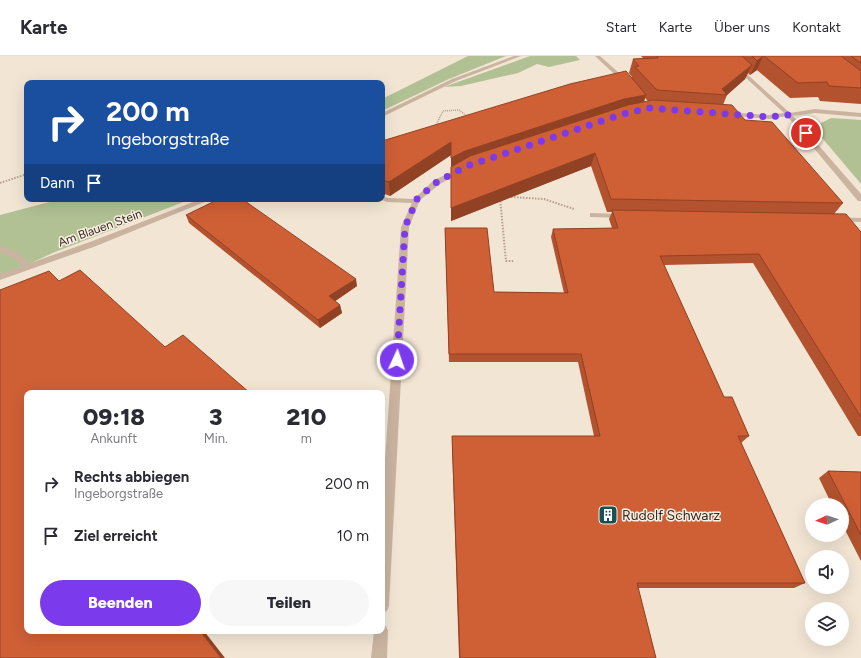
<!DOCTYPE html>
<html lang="de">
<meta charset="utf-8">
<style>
body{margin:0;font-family:Figtree,sans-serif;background:#f7f7f7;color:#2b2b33;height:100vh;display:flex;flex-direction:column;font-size:15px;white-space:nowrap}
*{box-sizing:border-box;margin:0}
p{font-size:13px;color:#7c7c81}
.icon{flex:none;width:22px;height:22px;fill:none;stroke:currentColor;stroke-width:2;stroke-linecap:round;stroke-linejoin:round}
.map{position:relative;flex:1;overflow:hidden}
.sheet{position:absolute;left:24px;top:334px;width:361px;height:244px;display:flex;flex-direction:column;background:#fff;border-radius:8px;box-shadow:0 4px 16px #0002}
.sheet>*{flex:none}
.top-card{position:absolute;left:24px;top:24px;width:361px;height:122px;border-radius:8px;box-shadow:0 4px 16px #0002;background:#1a4fa0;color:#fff;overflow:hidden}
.needle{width:26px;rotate:267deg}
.tools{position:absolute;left:805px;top:442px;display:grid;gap:8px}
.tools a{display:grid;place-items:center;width:44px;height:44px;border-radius:50%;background:#fff;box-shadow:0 4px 16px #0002;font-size:20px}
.pin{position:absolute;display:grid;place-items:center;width:34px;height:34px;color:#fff;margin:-17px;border:2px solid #fff;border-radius:50%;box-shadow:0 1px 4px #0007}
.me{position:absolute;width:44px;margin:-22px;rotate:3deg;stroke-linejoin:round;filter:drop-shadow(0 0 3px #0008)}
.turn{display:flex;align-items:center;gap:14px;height:84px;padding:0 16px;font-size:18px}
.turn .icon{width:52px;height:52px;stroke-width:2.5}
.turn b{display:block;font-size:28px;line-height:34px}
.then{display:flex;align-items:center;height:38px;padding:0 16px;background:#0003;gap:8px;font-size:15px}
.eta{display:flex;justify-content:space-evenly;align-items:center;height:68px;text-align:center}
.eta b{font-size:24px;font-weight:800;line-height:28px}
.action{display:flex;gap:8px;margin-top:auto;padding:8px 16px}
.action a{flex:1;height:46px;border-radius:24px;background:#7c3aed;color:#fff;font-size:16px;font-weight:800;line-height:46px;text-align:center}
.action a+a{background:#f7f7f7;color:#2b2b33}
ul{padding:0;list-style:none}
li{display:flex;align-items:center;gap:12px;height:52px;padding:0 16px}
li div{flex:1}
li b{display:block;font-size:15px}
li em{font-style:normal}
header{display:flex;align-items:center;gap:24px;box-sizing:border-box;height:56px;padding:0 20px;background:#fff;border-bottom:1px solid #e1e1e2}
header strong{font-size:19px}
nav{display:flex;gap:22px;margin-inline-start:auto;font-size:14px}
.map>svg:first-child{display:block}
.green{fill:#b1c194}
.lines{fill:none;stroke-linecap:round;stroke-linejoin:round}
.path-far1{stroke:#b69e8a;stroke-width:1.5;stroke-dasharray:1 1;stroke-linecap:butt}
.path{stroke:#b69e8a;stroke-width:2;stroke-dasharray:1.5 1.5;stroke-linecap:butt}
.minor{fill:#cab4a0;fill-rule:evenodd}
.wall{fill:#b2522e;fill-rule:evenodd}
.shaded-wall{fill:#914225}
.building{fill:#cf5f35;stroke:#914225}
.route{stroke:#7c3aed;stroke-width:7;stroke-dasharray:0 12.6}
.labels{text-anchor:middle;stroke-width:3;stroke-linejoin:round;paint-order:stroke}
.street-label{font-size:12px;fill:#332924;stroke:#faefe0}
.near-poi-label{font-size:14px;fill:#332924;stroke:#faefe0;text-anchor:start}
</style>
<header>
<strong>Karte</strong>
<nav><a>Start</a><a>Karte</a><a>Über uns</a><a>Kontakt</a></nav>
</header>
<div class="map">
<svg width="861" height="602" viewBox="0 0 861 602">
<rect width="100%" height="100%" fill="#f2e5d4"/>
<!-- green -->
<g class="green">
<path d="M468,0H506L449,23L382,55V43Z"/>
<path d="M530,0H576L580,4L549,11L537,8L518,17L461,30L444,31Z"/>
<path d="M831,62L861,64V128L813,71Z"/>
<path d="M61,143H191L55,196L0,221V159Z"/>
</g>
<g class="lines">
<!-- path-far1 -->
<path class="path-far1" d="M435,71L443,55L459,54L468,61"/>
<!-- path -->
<g class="path">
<path d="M0,127L27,118"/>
<path d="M511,141L544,143L574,153"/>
<path d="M500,142L506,205H514"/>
</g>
<!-- minor -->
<g class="minor">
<path d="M514,0H521L456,25L382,61V57L452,23Z"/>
<path d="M595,0H600L629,26V28H625Z"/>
<path d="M722,0H727L790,57L815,53L861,57V61L815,57L793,60L861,138V145H858L787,60L769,63L725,59L724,58L727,56L769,59L784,57Z"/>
<path d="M463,111L465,112V114L440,128L420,144L409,171L389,550L387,555L382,557V448L401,171L412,147L387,146L379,143H382V140L388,142L414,143L434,124Z"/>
<path d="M201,143H212L96,190L0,224V218L23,210L12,201L0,196V190L18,197L30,207L90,186Z"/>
<path d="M590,157L623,158L627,160L623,162L593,161H590Z"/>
<path d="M834,161L861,162V166L837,165H834Z"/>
<path d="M382,568L386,570L388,575L387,602H371L374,575H382Z"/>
</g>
</g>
<!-- wall -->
<g class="wall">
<path d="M641,0H861V48L820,45L818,41L790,42L757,14L750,19L748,17L745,23L727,39L723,49L745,64L843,147L834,158L861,176V380H858L753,207L664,209L724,341L749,380L741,387L805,527L794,532H638L656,602H459L452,387V380H594L578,306H449L445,172L494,236L564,237L551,181L553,173L612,172L609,163L612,156H607L591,110L451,165V99L390,140L382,137V85L631,22L632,21L629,17L633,3L643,2ZM645,42L648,45L644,46Z"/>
<path d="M186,159L357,230L335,245L340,249L342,257L320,272L189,167Z"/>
<path d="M828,415L861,416V505L842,468V449H832L819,422Z"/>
</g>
<!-- shaded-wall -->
<g class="shaded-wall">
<path d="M763,0L757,14L750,19L757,5Z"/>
<path d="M752,9L745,23L727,39L722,33Z"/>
<path d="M646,39L642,51L451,115V102L465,95L624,43Z"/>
<path d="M451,86V99L390,140L389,126Z"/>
<path d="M595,97L591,110L451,165V152Z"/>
<path d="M356,223L357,230L331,248L329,240Z"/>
<path d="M340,249L342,257L320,272L318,264Z"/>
<path d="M200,575H204L225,602H221Z"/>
</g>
<!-- building -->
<g class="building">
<path d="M657,0H742L752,9L722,33L727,39L657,34L635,11L639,10L633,3L658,2Z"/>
<path d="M752,0H763L757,5Z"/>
<path d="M764,0H841L861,15V32L829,30L827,26L798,27Z"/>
<path d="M851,0H861V7Z"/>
<path d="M626,15L646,39L624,43L465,95L451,102V86L389,126L382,124V85L570,28Z"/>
<path d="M653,44L732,49L745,64L772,66L843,147L611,143L595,97L451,152V111L470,100L628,49Z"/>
<path d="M219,143H242L356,223L329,240L340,249L318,264L186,159Z"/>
<path d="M612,154L846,158L861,176V361L759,198L660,200L724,341H732L749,380H738L805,527H637L656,602H460L452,380H600L581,298H449L445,172H487L494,236L568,237L553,173L618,172Z"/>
<path d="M80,214L165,291L183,279L250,337H27V575H200L221,602H0V234L49,215L59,225Z"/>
<path d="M828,415L861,416V479Z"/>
</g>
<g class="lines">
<!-- route -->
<path class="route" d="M397,304L405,171L417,143L437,126L467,110L623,58L649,52L769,61L789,59L806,77"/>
</g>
<!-- icons -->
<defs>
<symbol id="building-square" viewBox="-11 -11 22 22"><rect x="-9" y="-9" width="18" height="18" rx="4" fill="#175157" stroke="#faefe0"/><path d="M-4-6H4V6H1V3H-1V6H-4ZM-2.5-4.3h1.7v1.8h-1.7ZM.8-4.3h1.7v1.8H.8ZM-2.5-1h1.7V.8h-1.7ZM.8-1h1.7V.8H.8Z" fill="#fff"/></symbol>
</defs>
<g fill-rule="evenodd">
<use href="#building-square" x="597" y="448" width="22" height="22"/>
</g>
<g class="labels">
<!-- street labels -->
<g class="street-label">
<text transform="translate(100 172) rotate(-20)" y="4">Am Blauen Stein</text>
</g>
<!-- near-poi labels -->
<g class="near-poi-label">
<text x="622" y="464">Rudolf Schwarz</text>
</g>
</g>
</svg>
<div class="tools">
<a><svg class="needle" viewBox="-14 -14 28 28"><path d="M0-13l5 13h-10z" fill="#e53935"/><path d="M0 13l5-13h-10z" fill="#7c7c81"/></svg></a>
<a><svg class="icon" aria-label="sound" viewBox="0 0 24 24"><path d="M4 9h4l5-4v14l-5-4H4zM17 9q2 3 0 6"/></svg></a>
<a><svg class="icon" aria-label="layers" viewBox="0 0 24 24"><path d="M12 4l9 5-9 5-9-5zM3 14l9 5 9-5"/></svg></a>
</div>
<div class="pin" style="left:806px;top:77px;background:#d93025"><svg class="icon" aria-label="arrive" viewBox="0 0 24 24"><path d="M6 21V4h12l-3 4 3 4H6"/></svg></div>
<svg class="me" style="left:397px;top:304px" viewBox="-20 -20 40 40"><circle r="17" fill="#7c3aed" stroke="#fff" stroke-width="3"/><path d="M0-11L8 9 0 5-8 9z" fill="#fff"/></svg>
<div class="top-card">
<div class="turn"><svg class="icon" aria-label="right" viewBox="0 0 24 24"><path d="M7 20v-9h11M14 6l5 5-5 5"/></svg><div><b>200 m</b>Ingeborgstraße</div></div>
<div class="then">Dann<svg class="icon" aria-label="arrive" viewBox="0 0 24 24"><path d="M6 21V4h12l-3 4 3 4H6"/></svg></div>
</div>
<section class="sheet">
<div class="eta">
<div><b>09:18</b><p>Ankunft</p></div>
<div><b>3</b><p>Min.</p></div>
<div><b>210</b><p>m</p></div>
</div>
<ul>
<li><svg class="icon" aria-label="right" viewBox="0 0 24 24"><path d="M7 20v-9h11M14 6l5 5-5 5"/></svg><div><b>Rechts abbiegen</b><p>Ingeborgstraße</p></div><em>200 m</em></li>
<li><svg class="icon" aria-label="arrive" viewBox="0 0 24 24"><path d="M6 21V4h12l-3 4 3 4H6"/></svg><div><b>Ziel erreicht</b></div><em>10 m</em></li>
</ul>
<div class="action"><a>Beenden</a><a>Teilen</a></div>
</section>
</div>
